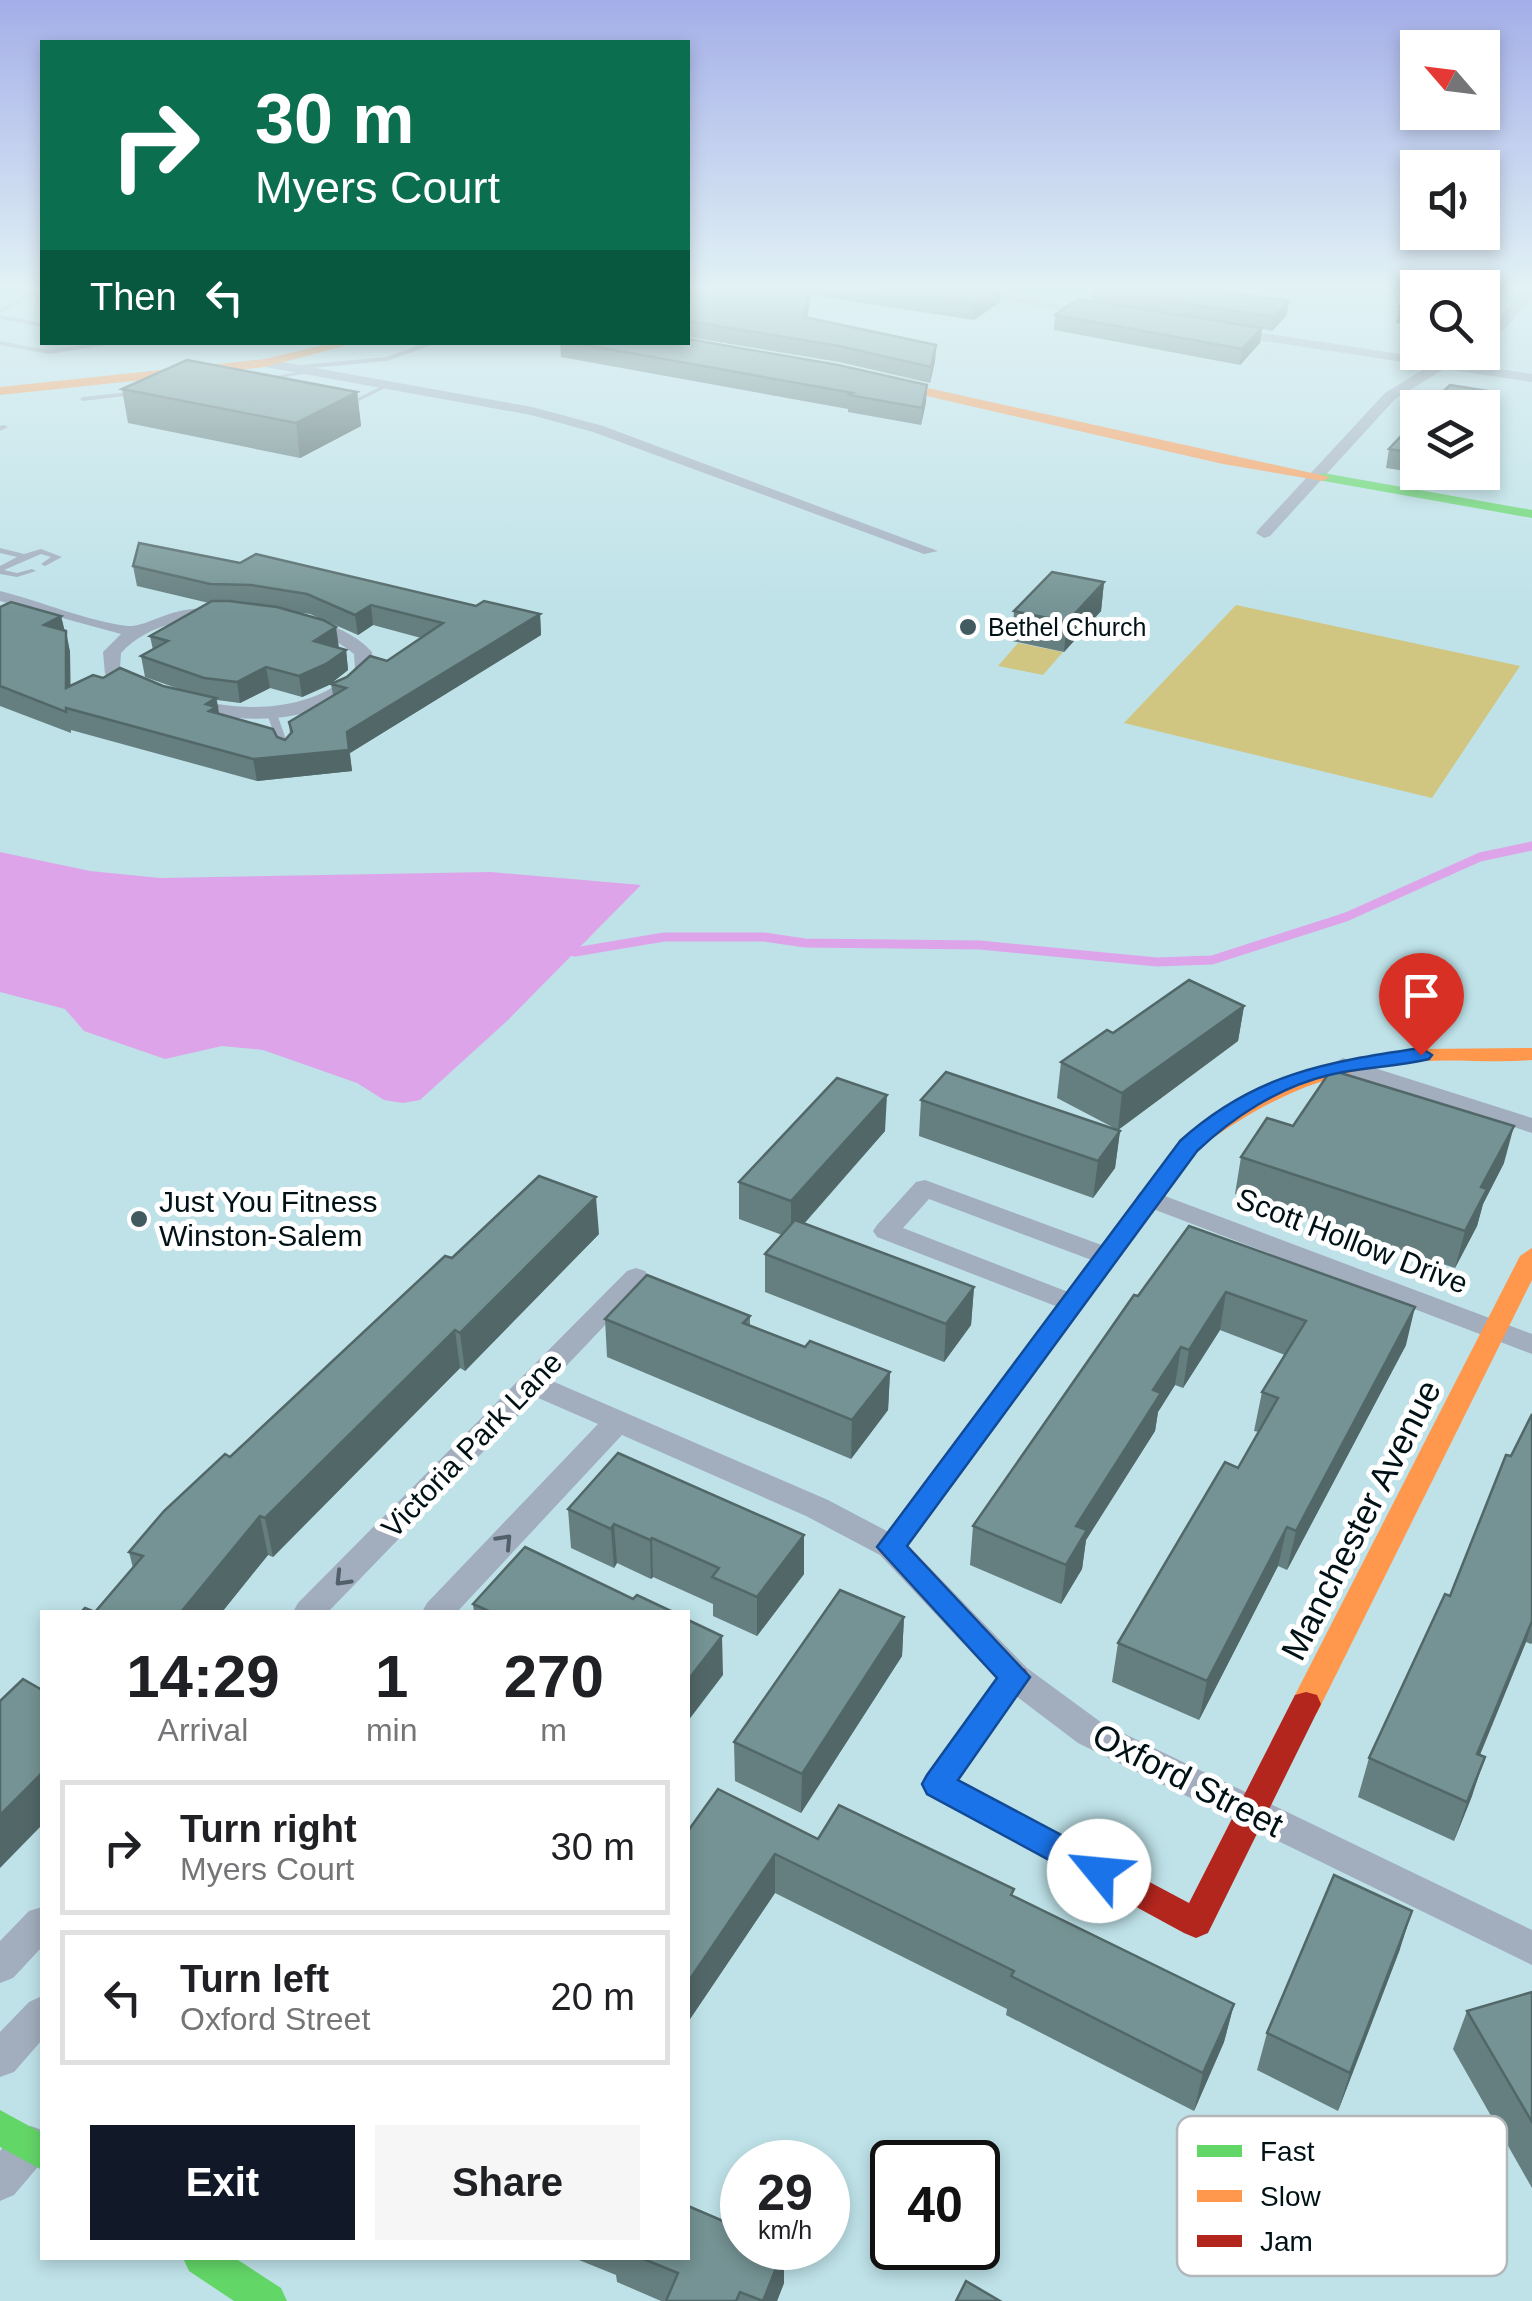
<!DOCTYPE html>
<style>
body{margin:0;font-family:Helvetica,sans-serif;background:#f6f6f6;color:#202124;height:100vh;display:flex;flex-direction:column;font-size:38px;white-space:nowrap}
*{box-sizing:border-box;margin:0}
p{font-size:32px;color:#757577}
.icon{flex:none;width:55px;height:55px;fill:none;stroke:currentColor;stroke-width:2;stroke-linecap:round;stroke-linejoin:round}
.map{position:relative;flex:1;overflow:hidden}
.drawer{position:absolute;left:40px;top:1610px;width:650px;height:650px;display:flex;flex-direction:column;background:#fff;border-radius:0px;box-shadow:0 5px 15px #0003}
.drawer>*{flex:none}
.guide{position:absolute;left:40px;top:40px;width:650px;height:305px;border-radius:0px;box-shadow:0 5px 15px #0003;background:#0b6e4f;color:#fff;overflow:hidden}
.needle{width:65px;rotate:298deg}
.fabs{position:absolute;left:1400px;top:30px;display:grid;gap:20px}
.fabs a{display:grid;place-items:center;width:100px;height:100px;border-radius:0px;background:#fff;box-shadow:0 5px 15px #0003;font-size:50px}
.speed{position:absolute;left:720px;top:2140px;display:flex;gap:20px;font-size:50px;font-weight:700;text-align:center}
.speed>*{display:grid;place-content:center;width:130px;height:130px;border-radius:50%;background:#fff;box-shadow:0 5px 15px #0003;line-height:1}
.speed small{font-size:25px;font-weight:400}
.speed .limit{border:5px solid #111;border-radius:15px;background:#fff;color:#111}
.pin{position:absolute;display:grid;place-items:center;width:85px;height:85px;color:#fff;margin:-102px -42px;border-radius:50% 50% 50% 0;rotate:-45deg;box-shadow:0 0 10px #0007}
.pin .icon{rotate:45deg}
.me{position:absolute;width:110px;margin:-55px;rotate:298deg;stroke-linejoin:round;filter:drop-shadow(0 0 8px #0008)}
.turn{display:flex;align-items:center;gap:35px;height:210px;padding:0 50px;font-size:45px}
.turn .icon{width:130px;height:130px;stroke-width:2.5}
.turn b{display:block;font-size:70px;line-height:85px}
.then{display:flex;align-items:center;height:95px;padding:0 50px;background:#0003;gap:20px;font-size:38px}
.eta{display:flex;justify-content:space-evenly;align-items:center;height:170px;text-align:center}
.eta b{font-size:60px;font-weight:800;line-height:70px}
.button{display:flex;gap:20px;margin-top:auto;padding:20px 50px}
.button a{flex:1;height:115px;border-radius:0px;background:#111827;color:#fff;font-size:40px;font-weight:800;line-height:115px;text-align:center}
.button a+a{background:#f6f6f6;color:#202124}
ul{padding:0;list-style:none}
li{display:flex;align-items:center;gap:30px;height:135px;margin:0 20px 15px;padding:0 30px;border:5px solid #e0e0e0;border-radius:0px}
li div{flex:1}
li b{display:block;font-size:38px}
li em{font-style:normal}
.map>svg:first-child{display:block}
.green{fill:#d0c681}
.water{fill:#dea4e9}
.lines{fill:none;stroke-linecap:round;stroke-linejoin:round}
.stream{stroke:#dea4e9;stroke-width:9}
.lane{fill:#a2adbd;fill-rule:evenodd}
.street{fill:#a2adbd;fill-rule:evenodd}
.fast{fill:#63d668;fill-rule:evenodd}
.slow{fill:#ff974d;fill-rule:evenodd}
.jam{fill:#b3261e;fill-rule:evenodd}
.wall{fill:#657e7f;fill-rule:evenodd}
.shaded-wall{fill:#526768}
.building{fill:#759394;stroke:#526768;stroke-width:2.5}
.oneway{stroke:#51606a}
.route{fill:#1a73e8;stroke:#114b97;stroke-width:2.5}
.poi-dot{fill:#425b60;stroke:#fff;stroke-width:4}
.labels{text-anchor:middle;stroke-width:10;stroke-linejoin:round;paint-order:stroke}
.far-poi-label{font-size:25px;fill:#001216;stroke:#fff;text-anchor:start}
.poi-label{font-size:30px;fill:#001216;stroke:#fff;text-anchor:start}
.street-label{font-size:30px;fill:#001216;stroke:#fff}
.near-street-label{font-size:35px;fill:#001216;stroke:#fff}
.key{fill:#fff;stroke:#b2b8b9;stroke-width:2.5}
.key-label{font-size:28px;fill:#001216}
</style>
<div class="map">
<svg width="1532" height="2301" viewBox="0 0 1532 2301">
<rect width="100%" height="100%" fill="#bee2e8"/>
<!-- green -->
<g class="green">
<path d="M1236,605L1520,666L1432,798L1124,723Z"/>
<path d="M1018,643L1063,652L1043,675L998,666Z"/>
</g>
<!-- water -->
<path class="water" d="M0,852L90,871L160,878L491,872L641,885L507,1021L420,1100L403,1103L384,1100L357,1083L263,1050L222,1046L165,1059L84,1031L65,1009L0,992Z"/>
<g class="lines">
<!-- stream -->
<path class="stream" d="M562,949L575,952L664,937H764L805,943L980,945L1157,962L1212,960L1346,917L1480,857L1532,846"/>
<!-- lane -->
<g class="lane">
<path d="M37,290H42V292L0,313V309Z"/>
<path d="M0,315L42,323V327L0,319Z"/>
<path d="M0,341L48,350L105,342H126L48,354L0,345Z"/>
<path d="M429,342H440L387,361L301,369L298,367L301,365L386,357Z"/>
<path d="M311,369L313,370V372L265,381L262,379Z"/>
<path d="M386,384L391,385L347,407L342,406Z"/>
<path d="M140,391L142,392V394L83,401L80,399L83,397Z"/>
<path d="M4,425L8,427L0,431V426Z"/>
<path d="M0,548L24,554L41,549L62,557L45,566L41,564L51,557L41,554L4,570L17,573L32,569L36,571L17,577L0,574V566L17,557L0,553Z"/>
<path d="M271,708L276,711L290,751L288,753L285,754L280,751L266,711Z"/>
</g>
<!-- street -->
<g class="street">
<path d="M947,290H977L1103,312L1097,316Z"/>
<path d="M1524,290H1532V297L1504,330L1482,342V332L1494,324Z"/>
<path d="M1230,328L1439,360L1447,357L1453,362L1532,374V382L1444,369L1395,399L1270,536L1264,538L1256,533L1258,530L1385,393L1429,366L1225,335V329Z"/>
<path d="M265,359L532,407L603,426L938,551L924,554L593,432L531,415L260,366L258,363Z"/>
<path d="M0,591C41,601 86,621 128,626C142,627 164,614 180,611C232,601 335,610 372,652L373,671C312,747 176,720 105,674L103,652L121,634L0,601ZM232,617C274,621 321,626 354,654L355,670C296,729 185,709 120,668L121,653C150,622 191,618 232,617Z"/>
<path d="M1343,1058L1532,1118V1133L1335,1070L1331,1065Z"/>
<path d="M925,1180L1115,1250L1119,1256L1115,1262H1097L929,1199L903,1228L1081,1297L1085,1303L1081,1309L1071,1312L877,1237L873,1231L877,1225L916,1182Z"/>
<path d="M1149,1190L1532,1334V1354L1140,1204L1136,1198L1140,1192Z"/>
<path d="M636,1268L645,1271L649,1277L645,1283L552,1381L828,1500L902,1539L1027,1668L1102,1723L1532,1930V1965L1078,1743L1003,1686L880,1555L806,1516L622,1435L457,1612H422L427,1603L598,1424L536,1397L328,1612H293L298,1603L627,1271Z"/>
<path d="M42,1907V1947L13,1978L0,1983V1941L29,1911Z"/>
<path d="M42,1996V2040L14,2072L0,2077V2032L29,2002Z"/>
<path d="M31,2126L42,2130V2162L14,2195L0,2201V2151L17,2131Z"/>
</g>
<!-- fast -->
<g class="fast">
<path d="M1323,473L1532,510V518L1318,480L1316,477Z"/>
<path d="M0,2110L42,2133V2170L0,2147Z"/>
<path d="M183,2258H235L281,2288L287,2301H234L189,2271Z"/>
</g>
<!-- slow -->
<g class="slow">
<path d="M336,342H359L265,367L0,395V387L265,359Z"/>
<path d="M883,378L1330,477L1323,481L1223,464L879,385V379Z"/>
<path d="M1532,1048V1060C1496,1063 1459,1059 1423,1061C1337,1067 1264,1098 1196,1151L901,1554L891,1558L881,1554L877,1547L881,1540L1180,1141L1206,1121L1290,1076L1358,1057L1423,1049Z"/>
<path d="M1532,1248V1280L1317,1713L1306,1716L1295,1713L1291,1704L1295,1695L1520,1256Z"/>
</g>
<!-- jam -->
<path class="jam" d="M1015,1665L1025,1669L1030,1677L958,1780L1189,1903L1295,1695L1306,1692L1317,1695L1321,1704L1208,1933L1196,1938L1184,1933L927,1793L923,1784L927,1775L1005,1669Z"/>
</g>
<!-- wall -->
<g class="wall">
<path d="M688,290H1001L1000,302L974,320L811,295L807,318L936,345L935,361L930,383L839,362L688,337Z"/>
<path d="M1093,290L1287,315L1272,331L1262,329L1260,343L1240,365L1054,330L1055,315L1092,302Z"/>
<path d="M1418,290V326L1396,323L1399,307Z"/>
<path d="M560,342H688L926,402L921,425L848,412V409L561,357Z"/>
<path d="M122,389L357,392L361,426L300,458L128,423Z"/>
<path d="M1418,418V472H1433L1432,475L1386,468L1389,449Z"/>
<path d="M133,566L540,614L541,635L350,753L352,771L257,781L71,730V733L0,706V607L61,616L70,652V686L103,678L163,686L185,691L145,677L141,656L153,650L150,636L209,603L137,586ZM294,612L310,614L358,635L373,625L421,638L387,661L331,684L333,695L289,722L290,734L285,740L219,714L217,700L240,703L270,688L302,697L329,685L348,670L346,650L338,648Z"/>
<path d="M1104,582L1101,611L1064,652L1012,641L1014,611Z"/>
<path d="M1244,1006L1238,1041L1118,1130L1057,1098L1061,1062L1113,1033Z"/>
<path d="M921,1100L1120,1131L1115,1168L1093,1198L919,1136Z"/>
<path d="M1293,1126L1504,1163L1483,1204L1477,1226L1455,1268L1235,1194L1241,1157Z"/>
<path d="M885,1131L804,1224L974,1287L971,1325L944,1362L765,1292V1254L782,1235L739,1219V1182Z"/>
<path d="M1189,1226L1406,1345L1287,1570L1278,1566L1199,1720L1112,1682L1118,1643L1238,1468L1259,1432L1254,1431L1262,1392L1285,1355L1220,1330L1183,1388L1175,1385L1158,1412L1155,1431L1086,1540L1082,1569L1061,1604L970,1565L973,1526Z"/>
<path d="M599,1234L465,1371L460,1368L273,1557L268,1555L222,1612H81H95L133,1568L129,1552L230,1457L452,1258Z"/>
<path d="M750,1316V1325L805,1347L890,1372L888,1410L851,1459L607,1357L605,1319Z"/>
<path d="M1532,1414V1643L1531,1644L1526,1642L1480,1755L1472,1796L1454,1841L1358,1797L1369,1758L1450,1596L1511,1456Z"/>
<path d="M568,1509L804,1535V1574L757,1636L713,1616V1604L653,1577L651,1579L617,1563L614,1568L571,1548Z"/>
<path d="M633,1599L673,1612H474L473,1604Z"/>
<path d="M904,1617L902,1656L801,1813L735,1781L734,1742Z"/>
<path d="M688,1831L818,1839L1013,1896L1234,2004L1224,2042L1194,2111L1006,2015L1007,2009L775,1893L688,2022Z"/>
<path d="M1400,1949L1338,2111L1257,2070L1267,2033Z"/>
<path d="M1532,1992V2188L1453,2049L1467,2011Z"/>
<path d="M574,2258H688L784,2283L777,2301H661L617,2282L616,2275Z"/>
</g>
<!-- shaded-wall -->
<g class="shaded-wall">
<path d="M809,290H811V295L804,333V317Z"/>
<path d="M996,290H1001L1000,302L974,320L975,304Z"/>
<path d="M1289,301L1287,315L1272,331L1274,317Z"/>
<path d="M1262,328L1260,343L1240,365L1242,349Z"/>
<path d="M936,345L935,361L930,383L931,367Z"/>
<path d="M927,385L926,402L921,425L922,408Z"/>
<path d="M1487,391L1482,410V408H1474Z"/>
<path d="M357,392L361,426L300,458L296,423Z"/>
<path d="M1104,582L1101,611L1064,652L1067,622Z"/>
<path d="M371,605L373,625L358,635L355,615Z"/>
<path d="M540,614L541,635L350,753L347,732Z"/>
<path d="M61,616L66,637L44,625Z"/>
<path d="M336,627L339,648L314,641Z"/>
<path d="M66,631L70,652L71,709L66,688Z"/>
<path d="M346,650L348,670L329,685L302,697L299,676Z"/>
<path d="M266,667L270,688L240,703L237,682Z"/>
<path d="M216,698L220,719V728L206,704Z"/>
<path d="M349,750L352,771L257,781L253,759Z"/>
<path d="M1244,1006L1238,1041L1118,1130L1122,1093Z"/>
<path d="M887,1095L885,1131L791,1238V1201Z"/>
<path d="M1514,1126L1504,1163L1483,1204L1477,1226L1455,1268L1465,1231L1481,1187Z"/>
<path d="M1120,1131L1115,1168L1093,1198L1098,1161Z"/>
<path d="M596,1197L599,1234L465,1371L460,1333Z"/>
<path d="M974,1287L971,1325L944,1362L946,1324Z"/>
<path d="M1226,1292L1220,1330L1183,1388L1189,1350Z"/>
<path d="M1415,1307L1406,1345L1287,1570L1296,1531Z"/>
<path d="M455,1330L460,1368L273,1557L265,1518Z"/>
<path d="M1181,1347L1175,1385L1158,1412L1155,1431L1086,1540L1082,1569L1061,1604L1066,1565L1076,1526L1153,1390Z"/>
<path d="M890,1372L888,1410L851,1459L852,1420Z"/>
<path d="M260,1516L268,1555L222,1612H181Z"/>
<path d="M614,1524L617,1563L614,1568L611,1529Z"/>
<path d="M1287,1527L1278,1566L1199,1720L1207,1681Z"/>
<path d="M804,1535V1574L757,1636V1597Z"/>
<path d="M652,1538L653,1577L651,1579L650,1540Z"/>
<path d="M904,1617L902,1656L801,1813L802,1774Z"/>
<path d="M1532,1621L1526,1642L1464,1793L1477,1754Z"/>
<path d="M722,1636L723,1675L688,1721V1680Z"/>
<path d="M1485,1757L1472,1796L1454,1841L1467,1802Z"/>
<path d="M42,1773V1825L0,1868V1815Z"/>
<path d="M775,1854V1893L688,2022V1982Z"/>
<path d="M1412,1911L1400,1949L1338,2111L1350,2073Z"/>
<path d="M1234,2004L1224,2042L1194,2111L1203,2073Z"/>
<path d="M784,2248V2283L777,2301H763Z"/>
</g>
<!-- building -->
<g class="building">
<path d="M688,290H809L804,317L936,345L931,367L839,346L688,321Z"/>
<path d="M883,290H996L975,304Z"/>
<path d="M1094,290H1211L1289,301L1274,317Z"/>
<path d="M1413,290H1418V310L1399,307Z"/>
<path d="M1078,299L1262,328L1242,349L1055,315Z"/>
<path d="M688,339L838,365L927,385L922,408L849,395L853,393L569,342H688Z"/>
<path d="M187,360L357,392L296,423L122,389Z"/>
<path d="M1450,385L1487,391L1474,408H1426Z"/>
<path d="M1418,418V454L1389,449Z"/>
<path d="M139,543L240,563L256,554L476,606L484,601L540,614L347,732L349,750L253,759L66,708V712L0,686V607L11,602L61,616L44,625L66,631V688L93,675L103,678L120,668L163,686L216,698L206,704L216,707L209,711L273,729L277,737L285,740L292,732L289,722L346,688L331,684L347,677L370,656L387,661L443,623L371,605L355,615L307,594L251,585L210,584L133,566Z"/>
<path d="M1052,572L1104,582L1067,622L1014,611Z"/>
<path d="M212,601H229L277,607L323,620L336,627L314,641L346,650L326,664L299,676L266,667L237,682L204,678L141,656L168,641L150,636Z"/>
<path d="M1189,980L1244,1006L1122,1093L1061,1062L1107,1030L1113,1033Z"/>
<path d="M1331,1070L1514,1126L1481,1187L1487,1189L1465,1231L1241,1157L1267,1118L1293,1126Z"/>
<path d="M946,1072L1120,1131L1098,1161L921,1100Z"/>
<path d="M837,1078L887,1095L791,1201L739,1182Z"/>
<path d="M539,1176L596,1197L460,1333L455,1330L265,1518L260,1516L181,1612H81L85,1608L95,1612L143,1556L129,1552L164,1511L225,1454L230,1457L445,1256L452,1258Z"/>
<path d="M795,1220L974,1287L946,1324L765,1254Z"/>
<path d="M1189,1226L1415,1307L1296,1531L1287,1527L1207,1681L1118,1643L1225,1462L1238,1468L1278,1398L1262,1392L1306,1321L1226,1292L1189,1350L1181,1347L1153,1390L1161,1393L1076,1526L1087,1530L1066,1565L973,1526L1134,1295L1138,1296Z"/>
<path d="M647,1275L750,1316L743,1323L805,1347L810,1341L890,1372L852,1420L605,1319Z"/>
<path d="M1532,1414V1621L1477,1754L1485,1757L1467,1802L1369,1758L1445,1594L1450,1596L1506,1455L1511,1456Z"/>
<path d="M618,1453L804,1535L757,1597L712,1577L719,1568L652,1538L650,1540L614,1524L611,1529L568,1509Z"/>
<path d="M525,1547L633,1599L637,1595L673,1612H491L473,1604Z"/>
<path d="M840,1590L904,1617L802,1774L734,1742Z"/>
<path d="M688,1620L722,1636L688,1680Z"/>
<path d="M23,1679L42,1690V1773L0,1815V1701Z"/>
<path d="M718,1789L818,1839L839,1805L1014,1889L1011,1895L1234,2004L1203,2073L1011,1976L1014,1971L775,1854L688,1982V1831Z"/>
<path d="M1334,1875L1412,1911L1350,2073L1267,2033Z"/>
<path d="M1532,1992V2122L1467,2011Z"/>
<path d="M688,2206L742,2229V2248H784L763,2301L740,2292L736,2301H666L678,2273L641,2258H688Z"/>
<path d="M966,2281L1000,2301H956Z"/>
</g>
<!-- one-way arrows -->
<defs><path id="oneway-chevron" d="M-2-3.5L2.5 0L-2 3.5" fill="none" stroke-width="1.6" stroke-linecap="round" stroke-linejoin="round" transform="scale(2.5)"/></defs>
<g class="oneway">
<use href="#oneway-chevron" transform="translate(505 1541) rotate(-47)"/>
<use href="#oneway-chevron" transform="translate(342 1579) rotate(134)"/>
</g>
<!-- sky -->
<linearGradient id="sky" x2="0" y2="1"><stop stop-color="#a4aee8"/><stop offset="0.47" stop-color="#e2f2f5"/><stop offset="1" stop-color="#e2f2f5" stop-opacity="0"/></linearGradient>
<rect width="1532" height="612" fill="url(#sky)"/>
<!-- route -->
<path class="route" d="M1421,1048L1432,1055L1429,1059C1396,1067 1362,1067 1329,1075C1279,1087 1233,1117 1197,1151L907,1546L1030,1677L958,1780L1110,1861L1115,1871L1110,1881L1099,1885L1088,1881L927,1794L922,1784L927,1775L997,1678L877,1547L1180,1141C1254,1074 1326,1062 1421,1048Z"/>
<!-- markers -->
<g class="poi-dot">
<circle cx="968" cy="627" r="10"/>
<circle cx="139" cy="1219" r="10"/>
</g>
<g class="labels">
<!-- far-poi labels -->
<g class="far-poi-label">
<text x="988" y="636">Bethel Church</text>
</g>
<!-- poi labels -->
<g class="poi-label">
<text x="159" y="1212">Just You Fitness<tspan x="159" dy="34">Winston-Salem</tspan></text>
</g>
<!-- street labels -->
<g class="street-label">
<text transform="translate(1352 1241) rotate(21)" y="10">Scott Hollow Drive</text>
<text transform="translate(472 1445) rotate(-46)" y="10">Victoria Park Lane</text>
</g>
<!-- near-street labels -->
<g class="near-street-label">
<text transform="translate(1361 1520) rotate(-63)" y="12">Manchester Avenue</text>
<text transform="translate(1188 1780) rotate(27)" y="12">Oxford Street</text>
</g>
</g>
<!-- legend -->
<rect x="1177" y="2116" width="330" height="160" rx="15" class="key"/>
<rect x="1197" y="2145" width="45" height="12" fill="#63d668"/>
<rect x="1197" y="2190" width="45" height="12" fill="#ff974d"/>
<rect x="1197" y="2235" width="45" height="12" fill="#b3261e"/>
<g class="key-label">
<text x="1260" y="2161">Fast</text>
<text x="1260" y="2206">Slow</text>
<text x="1260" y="2251">Jam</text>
</g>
</svg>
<div class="fabs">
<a><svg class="needle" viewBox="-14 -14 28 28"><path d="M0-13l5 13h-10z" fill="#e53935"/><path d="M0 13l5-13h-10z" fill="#757577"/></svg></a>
<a><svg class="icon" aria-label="sound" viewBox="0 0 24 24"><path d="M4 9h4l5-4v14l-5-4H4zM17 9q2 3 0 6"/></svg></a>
<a><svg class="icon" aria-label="search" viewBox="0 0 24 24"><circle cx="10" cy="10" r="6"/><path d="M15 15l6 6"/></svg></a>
<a><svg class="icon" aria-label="layers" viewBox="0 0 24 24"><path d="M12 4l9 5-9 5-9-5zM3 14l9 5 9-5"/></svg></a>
</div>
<div class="speed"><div>29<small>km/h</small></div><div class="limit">40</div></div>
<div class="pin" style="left:1421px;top:1055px;background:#d93025"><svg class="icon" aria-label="arrive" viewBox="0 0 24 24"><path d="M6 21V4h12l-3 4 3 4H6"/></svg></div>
<svg class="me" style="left:1099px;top:1871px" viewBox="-20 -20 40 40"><circle r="19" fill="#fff"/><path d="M0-13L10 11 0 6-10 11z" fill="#1a73e8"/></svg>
<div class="guide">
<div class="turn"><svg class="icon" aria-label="right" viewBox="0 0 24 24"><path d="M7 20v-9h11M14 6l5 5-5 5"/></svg><div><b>30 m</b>Myers Court</div></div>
<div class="then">Then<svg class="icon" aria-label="left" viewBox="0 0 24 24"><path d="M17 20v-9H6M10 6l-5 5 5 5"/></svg></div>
</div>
<section class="drawer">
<div class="eta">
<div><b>14:29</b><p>Arrival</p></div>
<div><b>1</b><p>min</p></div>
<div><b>270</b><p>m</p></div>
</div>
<ul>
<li><svg class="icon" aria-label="right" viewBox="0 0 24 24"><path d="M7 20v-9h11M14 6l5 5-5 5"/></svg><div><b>Turn right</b><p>Myers Court</p></div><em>30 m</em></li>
<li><svg class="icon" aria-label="left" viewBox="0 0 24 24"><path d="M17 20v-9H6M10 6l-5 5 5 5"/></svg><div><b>Turn left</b><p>Oxford Street</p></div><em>20 m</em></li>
</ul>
<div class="button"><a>Exit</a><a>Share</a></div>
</section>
</div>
